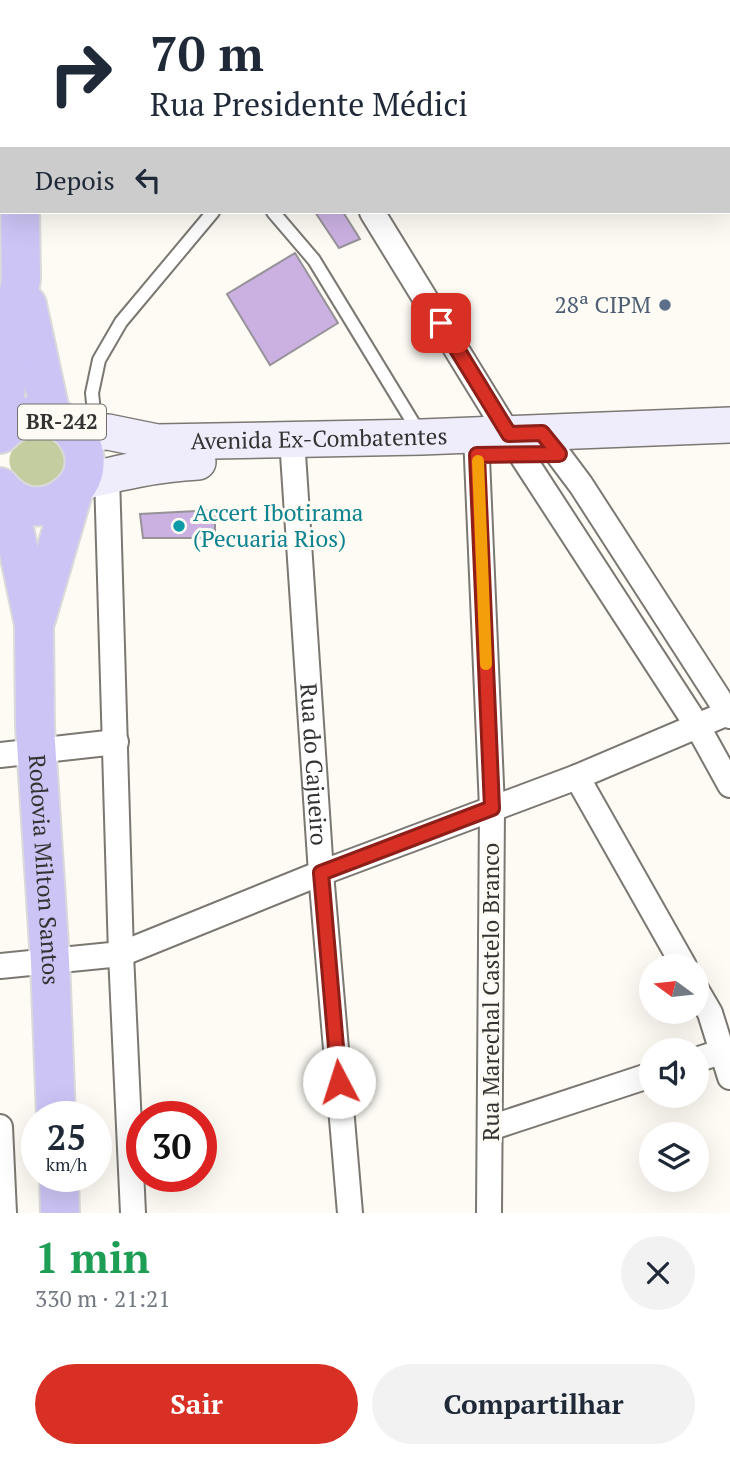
<!DOCTYPE html>
<html lang="pt">
<meta charset="utf-8">
<style>
body{margin:0;font-family:"PT Serif",serif;background:#f2f2f3;color:#1f2937;height:100vh;display:flex;flex-direction:column;font-size:26px;white-space:nowrap}
*{box-sizing:border-box;margin:0}
p{font-size:23px;color:#747a83}
.icon{flex:none;width:38px;height:38px;fill:none;stroke:currentColor;stroke-width:2;stroke-linecap:round;stroke-linejoin:round}
.map{position:relative;height:1213px;overflow:hidden}
.drawer{display:flex;flex-direction:column;background:#fff;flex:1}
.drawer>*{flex:none}
.hud{position:absolute;left:0px;top:0px;width:732px;height:214px;box-shadow:0 7px 28px #0002;background:#fff;color:#1f2937;overflow:hidden}
.needle{width:46px;rotate:285deg}
.buttons{position:absolute;left:639px;top:954px;display:grid;gap:14px}
.buttons a{display:grid;place-items:center;width:70px;height:70px;border-radius:50%;background:#fff;box-shadow:0 7px 28px #0002;font-size:35px}
.speed{position:absolute;left:21px;top:1101px;display:flex;gap:14px;font-size:35px;font-weight:700;text-align:center}
.speed>*{display:grid;place-content:center;width:91px;height:91px;border-radius:50%;background:#fff;box-shadow:0 7px 28px #0002;line-height:1}
.speed small{font-size:18px;font-weight:400}
.speed .limit{border:10px solid #d22;background:#fff;color:#111}
.pin{position:absolute;display:grid;place-items:center;width:60px;height:60px;color:#fff;margin:-30px;border-radius:14px;box-shadow:0 4px 10px #0006}
.me{position:absolute;width:77px;margin:-38px;rotate:355deg;stroke-linejoin:round;filter:drop-shadow(0 0 5px #0008)}
.turn{display:flex;align-items:center;gap:24px;height:147px;padding:0 35px;font-size:32px}
.turn .icon{width:91px;height:91px;stroke-width:2.5}
.turn b{display:block;font-size:49px;line-height:60px}
.then{display:flex;align-items:center;height:66px;padding:0 35px;background:#0003;gap:14px;font-size:26px}
.round{display:grid;place-items:center;flex:none;width:74px;height:74px;border-radius:37px;background:#f2f2f3}
.headline{display:flex;align-items:center;justify-content:space-between;height:119px;padding:0 35px}
h1{font-size:42px;font-weight:700;line-height:52px;color:#1e9e55}
.action{display:flex;gap:14px;margin-top:auto;padding:14px 35px}
.action a{flex:1;height:80px;border-radius:42px;background:#d93025;color:#fff;font-size:28px;font-weight:700;line-height:80px;text-align:center}
.action a+a{background:#f2f2f3;color:#1f2937}
.map>svg:first-child{display:block}
.green{fill:#c3cda0}
.building{fill:#cbb1e2;stroke:#969298;stroke-width:2}
.lines{fill:none;stroke-linecap:round;stroke-linejoin:round}
.lane-casing{stroke:#7b7872;stroke-width:16}
.street-casing{stroke:#7b7872;stroke-width:28}
.secondary-casing{stroke:#7b7872;stroke-width:38}
.highway-casing{stroke:#dadada;stroke-width:42}
.lane{stroke:#fff;stroke-width:12}
.street{stroke:#fff;stroke-width:24}
.secondary{stroke:#efedfc;stroke-width:35}
.highway{stroke:#cbc4f5;stroke-width:38}
.route-casing{stroke:#8d1f18;stroke-width:18}
.route{stroke:#d93025;stroke-width:12}
.slow{stroke:#f59e0b;stroke-width:12}
.service-dot{fill:#5c6f8a;stroke:#fdfbf4;stroke-width:2.5}
.culture-dot{fill:#0f9aa8;stroke:#fdfbf4;stroke-width:2.5}
.labels{text-anchor:middle;stroke-width:6;stroke-linejoin:round;paint-order:stroke}
.shield{fill:#fdfbf4;stroke:#706f6c;stroke-width:2}
.shield-label{font-size:21px;font-weight:bold;fill:#343331}
.service-label{font-size:23px;fill:#4e5e75;stroke:#fdfbf4;text-anchor:end}
.street-label{font-size:23px;fill:#343331;stroke:#fdfbf4}
.culture-label{font-size:23px;fill:#0d838f;stroke:#fdfbf4;text-anchor:start}
</style>
<div class="map">
<svg width="730" height="1213" viewBox="0 0 730 1213">
<rect width="100%" height="100%" fill="#fdfbf4"/>
<!-- green -->
<path class="green" d="M26,433L54,435L69,461L54,486L25,487C4,466 4,455 26,433Z"/>
<!-- building -->
<g class="building">
<path d="M315,212H343L360,239L339,248Z"/>
<path d="M295,253L338,323L270,365L227,294Z"/>
<path d="M215,510V538H143L140,514Z"/>
</g>
<g class="lines">
<defs>
<g id="lane">
<path d="M77,0L78,2"/>
<path d="M273,212L314,260L420,434"/>
<path d="M96,431L92,393L99,360L121,322L213,212"/>
</g>
<g id="street">
<path d="M237,0L239,2"/>
<path d="M372,212L520,453L698,727L730,785"/>
<path d="M542,433L581,485L730,716"/>
<path d="M476,435L492,808L489,1213"/>
<path id="s1" d="M292,439L321,873L350,1213"/>
<path d="M107,476L121,954L133,1213"/>
<path d="M0,755L116,742"/>
<path d="M577,777L684,966"/>
<path d="M0,966L121,954L321,873L577,777L730,712"/>
<path d="M696,989L710,1013L730,1077"/>
<path d="M696,1060L730,1049"/>
<path d="M0,1127L4,1213"/>
<path d="M490,1128L651,1075"/>
</g>
<g id="secondary">
<path id="s2" d="M75,433L108,432L157,442L422,437L730,425"/>
<path d="M78,483C118,473 157,464 198,462"/>
</g>
<g id="highway">
<path d="M10,0V2"/>
<path d="M27,305L51,416"/>
<path d="M0,432L21,278L20,212"/>
<path d="M0,434C52,381 112,453 71,492C62,500 54,505 42,506C25,508 11,501 0,487"/>
<path id="s3" d="M7,495L34,624L35,727L50,961L56,1116"/>
<path d="M36,619L74,489"/>
<path d="M59,1176L60,1213"/>
</g>
</defs>
<!-- lane casing -->
<use href="#lane" class="lane-casing"/>
<!-- street casing -->
<use href="#street" class="street-casing"/>
<!-- secondary casing -->
<use href="#secondary" class="secondary-casing"/>
<!-- highway casing -->
<use href="#highway" class="highway-casing"/>
<!-- lane -->
<use href="#lane" class="lane"/>
<!-- street -->
<use href="#street" class="street"/>
<!-- secondary -->
<use href="#secondary" class="secondary"/>
<!-- highway -->
<use href="#highway" class="highway"/>
</g>
<g class="lines">
<defs>
<path id="route" d="M339,1082L321,873L492,808L477,455L559,454L542,433L509,434L441,323"/>
</defs>
<!-- route casing -->
<use href="#route" class="route-casing"/>
<!-- route -->
<use href="#route" class="route"/>
<!-- slow -->
<path class="slow" d="M478,461L486,664"/>
</g>
<!-- markers -->
<circle class="service-dot" cx="665" cy="305" r="7"/>
<circle class="culture-dot" cx="179" cy="526" r="7"/>
<g class="labels">
<!-- shield labels -->
<rect class="shield" x="18" y="404.5" width="88" height="35" rx="5"/>
<g class="shield-label">
<text x="62" y="429">BR-242</text>
</g>
<!-- service labels -->
<g class="service-label">
<text x="651" y="313">28ª CIPM</text>
</g>
<!-- street labels -->
<g class="street-label">
<text dy="8" stroke="none"><textPath href="#s2" startOffset="245">Avenida Ex-Combatentes</textPath></text>
<text dy="8" stroke="none"><textPath href="#s1" startOffset="326">Rua do Cajueiro</textPath></text>
<text dy="8" stroke="none"><textPath href="#s3" startOffset="378">Rodovia Milton Santos</textPath></text>
<text transform="translate(491 992) rotate(-90)" y="8">Rua Marechal Castelo Branco</text>
</g>
<!-- culture labels -->
<g class="culture-label">
<text x="193" y="521">Accert Ibotirama<tspan x="193" dy="26">(Pecuaria Rios)</tspan></text>
</g>
</g>
</svg>
<div class="buttons">
<a><svg class="needle" viewBox="-14 -14 28 28"><path d="M0-13l5 13h-10z" fill="#e53935"/><path d="M0 13l5-13h-10z" fill="#747a83"/></svg></a>
<a><svg class="icon" aria-label="sound" viewBox="0 0 24 24"><path d="M4 9h4l5-4v14l-5-4H4zM17 9q2 3 0 6"/></svg></a>
<a><svg class="icon" aria-label="layers" viewBox="0 0 24 24"><path d="M12 4l9 5-9 5-9-5zM3 14l9 5 9-5"/></svg></a>
</div>
<div class="speed"><div>25<small>km/h</small></div><div class="limit">30</div></div>
<div class="pin" style="left:441px;top:323px;background:#d93025"><svg class="icon" aria-label="arrive" viewBox="0 0 24 24"><path d="M6 21V4h12l-3 4 3 4H6"/></svg></div>
<svg class="me" style="left:339px;top:1082px" viewBox="-20 -20 40 40"><circle r="19" fill="#fff"/><path d="M0-13L10 11 0 6-10 11z" fill="#d93025"/></svg>
<div class="hud">
<div class="turn"><svg class="icon" aria-label="right" viewBox="0 0 24 24"><path d="M7 20v-9h11M14 6l5 5-5 5"/></svg><div><b>70 m</b>Rua Presidente Médici</div></div>
<div class="then">Depois<svg class="icon" aria-label="left" viewBox="0 0 24 24"><path d="M17 20v-9H6M10 6l-5 5 5 5"/></svg></div>
</div>
</div>
<section class="drawer">
<div class="headline"><div><h1>1 min</h1><p>330 m · 21:21</p></div><a class="round"><svg class="icon" aria-label="close" viewBox="0 0 24 24"><path d="M6 6l12 12M18 6L6 18"/></svg></a></div>
<div class="action"><a>Sair</a><a>Compartilhar</a></div>
</section>
